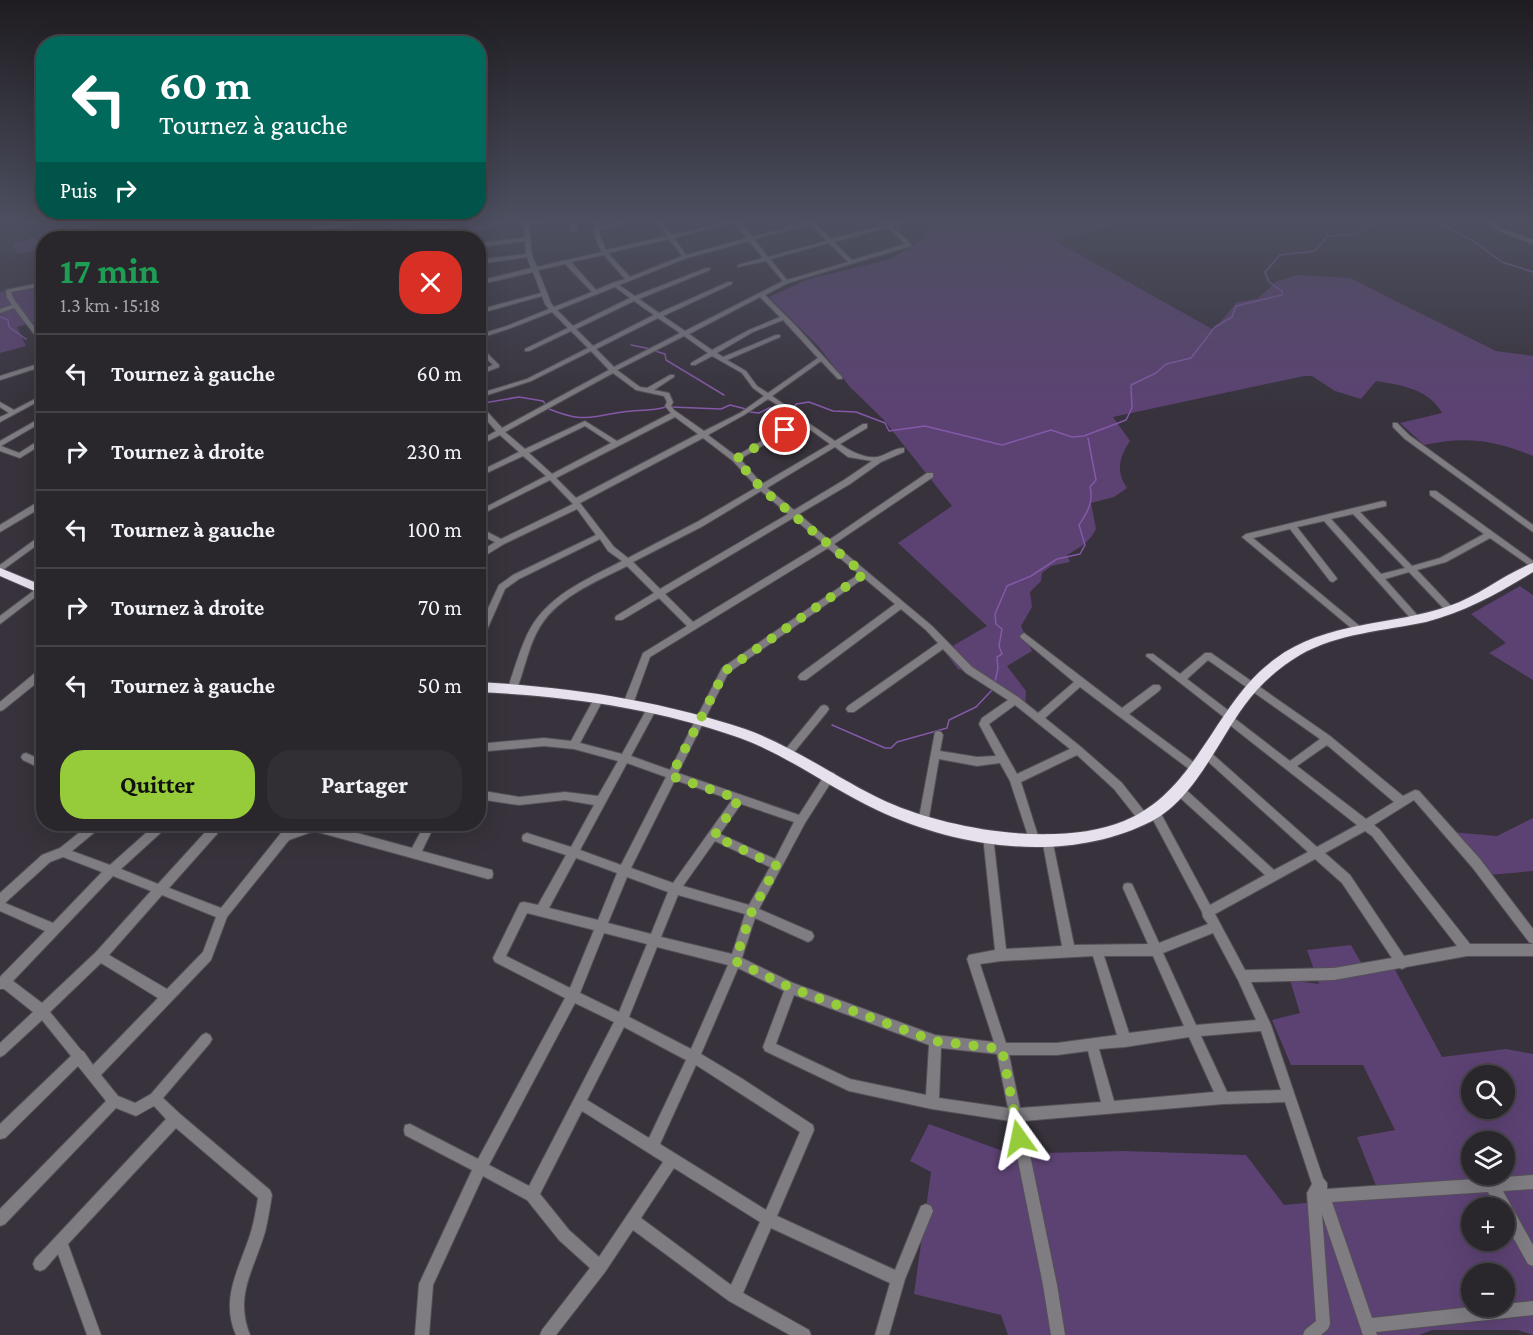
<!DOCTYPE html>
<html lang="fr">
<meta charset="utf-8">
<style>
body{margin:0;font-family:"Crimson Pro",serif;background:#312e34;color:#f1f3f6;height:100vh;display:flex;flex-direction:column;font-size:22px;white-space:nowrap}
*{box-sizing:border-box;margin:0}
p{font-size:20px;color:#a5a5a9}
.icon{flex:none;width:33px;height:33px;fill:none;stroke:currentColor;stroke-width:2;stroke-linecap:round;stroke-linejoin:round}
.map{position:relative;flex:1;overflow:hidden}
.panel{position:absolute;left:36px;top:231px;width:450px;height:600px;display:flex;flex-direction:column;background:#29262c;border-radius:24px;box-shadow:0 6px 24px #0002,0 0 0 2px #454348}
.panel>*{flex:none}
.banner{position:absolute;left:36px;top:36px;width:450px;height:183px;border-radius:24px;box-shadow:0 6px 24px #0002,0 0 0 2px #454348;background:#00695c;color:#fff;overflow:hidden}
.fabs{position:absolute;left:1461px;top:1065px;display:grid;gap:12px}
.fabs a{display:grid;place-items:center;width:54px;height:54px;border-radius:50%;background:#29262c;box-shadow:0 6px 24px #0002,0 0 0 2px #454348;font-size:30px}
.pin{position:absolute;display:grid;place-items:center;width:51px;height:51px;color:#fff;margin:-26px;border:3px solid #fff;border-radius:50%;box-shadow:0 2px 6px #0007}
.me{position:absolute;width:66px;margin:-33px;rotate:348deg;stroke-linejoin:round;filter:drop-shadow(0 0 4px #0008)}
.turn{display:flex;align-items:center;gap:21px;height:126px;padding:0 24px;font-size:27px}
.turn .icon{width:78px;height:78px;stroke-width:2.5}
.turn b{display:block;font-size:42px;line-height:51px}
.then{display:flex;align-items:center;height:57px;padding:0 24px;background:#0003;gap:12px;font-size:22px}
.round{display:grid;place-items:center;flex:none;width:63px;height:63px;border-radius:24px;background:#312e34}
.summary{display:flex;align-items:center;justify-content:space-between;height:102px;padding:0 24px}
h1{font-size:36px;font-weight:700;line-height:45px;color:#1e9e55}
.cta{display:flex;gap:12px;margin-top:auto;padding:12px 24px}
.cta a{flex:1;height:69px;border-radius:24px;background:#96cc3a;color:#111;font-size:24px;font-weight:700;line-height:69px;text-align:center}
.cta a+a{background:#312e34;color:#f1f3f6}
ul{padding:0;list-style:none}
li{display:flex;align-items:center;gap:18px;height:78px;padding:0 24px;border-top:2px solid #454348}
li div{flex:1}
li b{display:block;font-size:22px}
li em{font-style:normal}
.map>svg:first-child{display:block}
.green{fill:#5c4273;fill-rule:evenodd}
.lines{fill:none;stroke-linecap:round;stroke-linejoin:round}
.stream{stroke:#8458a9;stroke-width:1.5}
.minor-casing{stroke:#555058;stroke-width:2}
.highway-casing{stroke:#555058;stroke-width:2}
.minor{fill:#7f7d82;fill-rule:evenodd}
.highway{fill:#e7e1ed;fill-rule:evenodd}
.route{stroke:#96cc3a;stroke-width:10;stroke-dasharray:0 18}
</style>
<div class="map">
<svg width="1533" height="1335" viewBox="0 0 1533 1335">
<rect width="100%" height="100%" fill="#37323b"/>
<!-- green -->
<g class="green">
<path d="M36,222H97V225C78,228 63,238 44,238L43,249L17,254L13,244L45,234Z"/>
<path d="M409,222H509L489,226V229L455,234L451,230L421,237Z"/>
<path d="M933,222H1124L1055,241L1214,330L1237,302L1257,299L1277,281L1298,275L1350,278L1496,351L1533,356V456C1494,440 1465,436 1424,445L1400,423L1442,413C1429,389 1401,385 1376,381L1361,399L1335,391L1312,376H1304L1113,417L1130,441C1120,456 1115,471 1127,488L1114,497L1091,503L1096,529C1090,542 1079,548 1067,555L1070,562L1051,566L1042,573L1041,581L1030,592L1032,607L1021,626L1032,651L1007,666L1026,691L1025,711L972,674L958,669L944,651L987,626L898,543L952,506L883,419L850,387L818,346L769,297L809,279L891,259L925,238Z"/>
<path d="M43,283V320L17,327L26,346L0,353V292Z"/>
<path d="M1520,586L1533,595V680L1489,653L1506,643L1471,614Z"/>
<path d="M1533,818V871L1489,875L1451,832L1497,836Z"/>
<path d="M1351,945L1366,971L1393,966L1442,1057L1506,1049L1533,1054V1335L1518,1330H1432L1419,1335H1008L1001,1315L914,1294L931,1172L910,1161L929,1124L1011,1154L1124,1151L1246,1155L1284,1205L1380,1196L1357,1137L1395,1130L1363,1065H1291L1272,1020L1300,1013L1290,980L1319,984L1307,950ZM1472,1076H1504V1108H1472ZM1472,1142H1504V1174H1472ZM1472,1208H1504V1240H1472ZM1472,1274H1504V1306H1472Z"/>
</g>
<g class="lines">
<!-- stream -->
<g class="stream">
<path d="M1436,222L1472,240L1502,262L1533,272"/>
<path d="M367,238L402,222"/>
<path d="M0,317L8,320L9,327L26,339"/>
<path d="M631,345L651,349"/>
<path d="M655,351L665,354L666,360L724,395"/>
<path d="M478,400L484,403L519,397L543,401L546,405"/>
<path d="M671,407L721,409L730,405L746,409"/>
<path d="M549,409C584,423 588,417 623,412C638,410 652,411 666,407"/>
<path d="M750,412L759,413L769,408L794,409L796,404L809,402L833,411L856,412L885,423L889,431L925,426L1002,445L1051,430L1072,437L1084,436L1126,420L1132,408L1131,385L1156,373L1166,364L1191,358L1215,327L1232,317L1236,306L1282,295V291L1269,282L1265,272L1280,255L1315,251L1327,236L1351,235L1371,226V222"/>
<path d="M995,682L998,668L997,657L1002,654L999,646L1002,629L996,624L995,614L1007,586L1031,576L1057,559L1080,554L1085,545L1079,525C1087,513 1094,502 1090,487L1096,480L1088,438"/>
<path d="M832,725L885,748H891L897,742L947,728L949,720L976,707L993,689"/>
</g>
<defs>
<g id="minor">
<path d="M340,222H357V223L344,226L351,238H347L339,227L279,238H270Z"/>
<path d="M436,222H441L448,229H451V231L457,238H452L446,233L427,238H421V237L443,230Z"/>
<path d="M524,222H528L529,223L548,222L529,226L532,255L537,267L602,252C596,242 594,232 594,222H598L599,227L619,222L622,224L599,230L602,241L606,250L667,236L658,222H662L672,235L727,222H739L752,237L807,222H814L831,239L885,225L883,222H888L890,223L903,222V223L892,226L911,244V246L788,283L765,295L796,326L842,377V379H838L821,361L772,396L785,405V407H781L768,399L744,415L708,435L736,456L801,418L835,441L863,424H867V428L840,444C850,451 868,461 881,456C889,453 895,448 904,448V452L881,462L850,484L799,514L829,540L927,473H933V477L834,544L932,626L972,667L1018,697L1038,713L1074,682L1021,638L1020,636L1024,633L1122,708L1153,685H1159L1161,688L1159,691L1129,714L1199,766L1201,769L1199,772L1196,773L1193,772L1080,687L1045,718L1081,747L1122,783L1148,816L1149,819L1148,822L1144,824L1140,822L1114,789L1077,755L1021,782L1039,839L1038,842L1034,844L1030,842L1010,781L1000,763L977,766L939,759L928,823L927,826L923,828L919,826L918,823L935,732L938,731L941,732L943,735L940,751L977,757L996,756L979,724L982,718L1008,700L966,673L943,649L854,712H848L846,709L848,706L938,643L926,630L901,609L806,680H800L798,677L800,674L895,604L864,578L728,673L678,773L799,815L826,773L830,772L834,773L835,776L805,823L759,909L812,932L814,936L812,940L808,942L755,918L742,958L793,983L935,1035L994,1042L967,959L969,955L995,950L983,836L984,833L988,831L992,833L993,836L1006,949L1062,946L1042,839L1043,836L1047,834L1051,836L1052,839L1074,945L1148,944L1123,888L1124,884L1128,883L1132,884L1159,943L1208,924L1203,917L1202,912L1151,816L1150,813L1151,810L1155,808L1159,810L1210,905L1265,875L1176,794L1175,791L1176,788L1180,787L1184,788L1274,870L1308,852L1203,757L1201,754L1203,751L1206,750L1209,751L1317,847L1357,825L1226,722L1225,718L1146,656L1147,654H1153L1180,674L1205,653H1211L1330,736L1403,796L1415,790L1419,791L1480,859L1533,929V944L1529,942L1472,867L1414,800L1374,825L1380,830L1470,944H1533V956H1467L1406,967L1402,969L1400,968L1334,980L1251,982L1271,1025L1323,1178L1327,1183V1189L1533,1175V1189L1503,1191L1533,1245V1266L1528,1264L1504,1221V1208H1497L1488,1192L1332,1202L1372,1318L1480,1306H1504V1304L1533,1301V1315L1376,1332L1377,1335H1363L1322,1214L1330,1324L1328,1329L1321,1335H1303L1305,1330L1316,1321L1307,1193L1312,1184L1285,1102L1223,1104L1023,1121L1057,1285L1065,1335H1051L1043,1285L1010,1121L932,1109L849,1091L765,1051L763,1047L784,991L738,968L701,1054L741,1078L813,1125L814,1130L777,1216L895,1270L921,1206L926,1204L931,1206L933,1211L905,1279L889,1335H875L890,1283L771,1228L743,1293L809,1330L811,1335H790L729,1301L633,1230L605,1272L556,1335H540L542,1330L590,1268L559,1240L527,1200L483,1176L433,1285L429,1335H415L419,1284L472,1170L405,1135L404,1130L405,1125L410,1124L478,1159L565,998L495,962L493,958L520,903L524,902L538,905L566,855L523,841L522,838L523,835L527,833L571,847L594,805L565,800L519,805L478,799V790L519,797L565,792L598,796L618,761L574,749L544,746L478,752V744L544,738L571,741L596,695H602L604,698L580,743L622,754L649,705H655L657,708L631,756L670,770L722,668L859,574L828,548L650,657L633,704L631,707H625L623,704L643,653L687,626L659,598L622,620H616L615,618L616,616L654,593L627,566C594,583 553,598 536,634C527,652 524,672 516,691H510L508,688C514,670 519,652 527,635C545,596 586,580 622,561L608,551L600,539L519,579L505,589L482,641L478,644V630L499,585L513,575L596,535L577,509L504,544L478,560V553L495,542L478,534V527L501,539L573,504L550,480L478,516V511L546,476L523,456L478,477V472L519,452L500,435L478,446V441L496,431L478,410V404L481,405L502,428L609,370L591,351L531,381L478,398V394L527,379L588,348L571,331L529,351H525V349L568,328L552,312L511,328L478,339V335L507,326L549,309L545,304L542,296L478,314V310L541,293L533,272L478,285V281L531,268L527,257L478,264V260L526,254L525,241L478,247V243L525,238ZM734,222L747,238L686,255L674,238ZM810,224L827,241L768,257L754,239ZM888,227L905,244L852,260L834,242ZM669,239L682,256L630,277L608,253ZM749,241L763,258L738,265V267L766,261L783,281L685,331L663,316L732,284V282H728L659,313L639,299L710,270V268H706L635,296L619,285L687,258ZM829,243L848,262L787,280L770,259ZM604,255L625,279L612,283L596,290L571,262ZM565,264L592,292L554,307L551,303L538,270ZM615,287L630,298L573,326L557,310ZM760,297L780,317L749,330L712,350L689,334ZM634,301L654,315L593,346L576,329ZM658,318L680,333L614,367L596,349ZM783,320L818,358L768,393L757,386L746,371L727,360L780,337V335H776L723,357L717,353L753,332ZM684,336L708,353L691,363V365H695L712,356L742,373L753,388L764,396L740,413L704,431L674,410L671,406L673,402L669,393L654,390L674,377V375H670L647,388L640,387L617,370ZM613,373L636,390L664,396L667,402L665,406L671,413L617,441L585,421L525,449L505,432ZM675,417L698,434L576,498L556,478ZM801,423L830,444L762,484L740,459ZM585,426L611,443L552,474L529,453ZM703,438L733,461L757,487L697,522L628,558L614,547L580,503ZM835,447L848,457L872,461L844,480L794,510L767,488ZM761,491L788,514L660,589L633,562L703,526ZM793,518L823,543L693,622L665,594ZM1208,660L1320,739L1290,761L1234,718L1233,714L1187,679ZM1015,705L1070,749L1017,774L989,724ZM1327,745L1394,802L1366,819L1297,766ZM627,763L666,777L621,865L580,850ZM675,780L732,800L673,883L631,868ZM741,804L794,822L775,859L720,834ZM1365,831L1372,836L1457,946L1404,956L1350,875L1325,853ZM715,841L770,867L749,905L683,886ZM576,858L617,873L598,920L549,908ZM1315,859L1342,883L1392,958L1334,968L1245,970L1215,914ZM627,877L668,892L651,934L608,923ZM678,895L745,914L732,954L661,937ZM527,913L594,930L570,988L506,956ZM604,933L647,944L619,1012L580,993ZM1213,933L1238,980L1256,1020L1196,1025L1163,953ZM657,947L728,965L691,1049L629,1017ZM1093,956L1117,1035L1057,1043H1006L980,964L1001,961ZM1104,956H1153L1184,1026L1129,1033ZM794,995L929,1045L926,1095L850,1079L776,1044ZM575,1003L614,1022L529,1186L489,1165ZM624,1027L686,1060L649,1138L587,1100ZM1261,1031L1281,1090L1227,1092L1201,1036ZM1189,1037L1214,1092L1114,1101L1099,1049L1125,1047ZM941,1048L997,1054L1008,1108L939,1098ZM1088,1051L1101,1102L1020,1108L1009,1055H1057ZM696,1065L800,1132L766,1210L660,1144ZM582,1111L663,1162L599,1257L569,1230L540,1194ZM674,1168L760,1222L731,1285L641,1218Z"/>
<path d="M574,222H579L576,230L573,232L570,230Z"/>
<path d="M1486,222H1492L1500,228L1533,240V244L1496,230Z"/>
<path d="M44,282V286L11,292L13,298L44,340V347L14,308L0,313V309L12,305L7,298L6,290Z"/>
<path d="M478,344L499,365V367L478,375V371L493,365L478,350Z"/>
<path d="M44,362V366L0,380V376Z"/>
<path d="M35,399L38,401L37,402L0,422V417L9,413L0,407V402L14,410Z"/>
<path d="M44,416V421L1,446L19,453L44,437V443L20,458L0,451V441Z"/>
<path d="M1393,423H1397L1409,435L1533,525V532L1405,439L1393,427Z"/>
<path d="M1430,491H1436L1533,561V568L1490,538L1446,562L1417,570L1453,608L1454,610L1453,612H1447L1409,572L1385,579L1419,617L1420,619L1419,621H1413L1324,521L1297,527L1336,577L1337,579L1333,582L1330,581L1290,529L1253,538L1362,628L1363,630L1359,633L1356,632L1242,537L1246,534L1383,501L1386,502V506L1360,512L1412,566L1440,558L1484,534L1430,495ZM1353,514L1405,568L1381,574L1331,519Z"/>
<path d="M41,500H44V506L0,532V525Z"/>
<path d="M44,533V540L0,572V565Z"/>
<path d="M40,586L43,587V591L0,624V616Z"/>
<path d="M41,668H44V677L3,710L0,711V702Z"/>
<path d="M824,705L827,706L829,709L827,712L791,756L788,757L785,756L783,753L785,750L821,706Z"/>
<path d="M26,753L44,761V770L23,760L21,757L23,754Z"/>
<path d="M90,824H102L101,827L72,851L110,865L156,824H168L167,827L121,869L158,884L209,828L213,826L217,828L218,831L217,834L169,888L221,908L281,833L308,824H322L347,830L351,824H361L357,833L412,848L425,824H435L422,851L488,869L492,870L493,874L492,878L488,879L314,831L289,840L227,917L211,960L101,1075L118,1096L135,1103L151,1094L202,1035L206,1033L210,1035L212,1039L210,1043L163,1098L180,1114L270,1190L272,1195C270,1207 268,1220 265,1232C254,1270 234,1295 250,1335H236C220,1299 239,1269 250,1235C254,1223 256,1210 258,1198L176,1128L68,1244L101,1335H87L58,1254L45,1269L40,1271L35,1269L33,1264L35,1259L166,1119L154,1106L136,1116L116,1108L5,1224L0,1226V1209L106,1101L78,1066L5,1138L0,1139V1124L71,1056L42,1020L4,1055L0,1057V1043L33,1012L4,989H0V977L45,931L0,911V893L42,855L60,848ZM63,857L102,872L53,923L5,903L50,862ZM113,876L151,891L96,952L42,1003L13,981ZM162,895L216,917L203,952L167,989L109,955ZM101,963L158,998L93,1065L84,1052L81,1050L50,1012Z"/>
</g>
<g id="highway">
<path d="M1533,563V572C1499,593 1465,612 1426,622C1384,631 1338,633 1300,655C1278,668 1259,685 1244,706C1217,743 1194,799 1152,821C1068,864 960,849 877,810C830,788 789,756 740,738C656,708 567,696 478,692V682C570,687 658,700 745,729C796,747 839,780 887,802C951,830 1058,848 1124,821C1198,791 1214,703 1275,659C1325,621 1392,626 1449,606C1479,596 1504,574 1533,563Z"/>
<path d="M0,568L44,586V595L0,576Z"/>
</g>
</defs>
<!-- minor casing -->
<use href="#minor" class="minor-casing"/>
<!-- highway casing -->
<use href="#highway" class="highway-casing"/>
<!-- minor -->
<use href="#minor" class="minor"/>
<!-- highway -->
<use href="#highway" class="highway"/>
</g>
<!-- sky -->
<linearGradient id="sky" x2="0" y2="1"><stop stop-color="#1e1c20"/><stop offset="0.54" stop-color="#4d4f60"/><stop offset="1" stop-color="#4d4f60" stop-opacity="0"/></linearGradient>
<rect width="1533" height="409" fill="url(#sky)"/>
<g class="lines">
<!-- route -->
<path class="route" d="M785,430L736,459L761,488L864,574L725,671L671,776L739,799L714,836L777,866L752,911L735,961L791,988L934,1041L1002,1049L1019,1138"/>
</g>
</svg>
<div class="fabs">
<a><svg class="icon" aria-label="search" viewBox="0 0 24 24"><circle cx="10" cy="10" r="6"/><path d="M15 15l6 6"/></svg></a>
<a><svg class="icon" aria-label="layers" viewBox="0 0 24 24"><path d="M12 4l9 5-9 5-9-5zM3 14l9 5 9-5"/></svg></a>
<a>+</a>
<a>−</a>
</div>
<div class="pin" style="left:785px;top:430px;background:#d93025"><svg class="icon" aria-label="arrive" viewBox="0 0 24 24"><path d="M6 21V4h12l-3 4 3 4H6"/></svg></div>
<svg class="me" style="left:1019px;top:1138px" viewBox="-20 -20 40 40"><path d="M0-17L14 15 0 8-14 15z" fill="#96cc3a" stroke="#fff" stroke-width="4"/></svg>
<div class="banner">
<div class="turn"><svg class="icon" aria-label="left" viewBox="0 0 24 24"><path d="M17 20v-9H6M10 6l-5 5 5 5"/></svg><div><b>60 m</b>Tournez à gauche</div></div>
<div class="then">Puis<svg class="icon" aria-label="right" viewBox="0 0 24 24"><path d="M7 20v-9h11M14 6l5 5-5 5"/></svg></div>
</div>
<section class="panel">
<div class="summary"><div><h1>17 min</h1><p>1.3 km · 15:18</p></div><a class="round" style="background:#d93025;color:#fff"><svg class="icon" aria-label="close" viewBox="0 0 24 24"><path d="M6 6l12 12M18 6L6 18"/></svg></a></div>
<ul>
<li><svg class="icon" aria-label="left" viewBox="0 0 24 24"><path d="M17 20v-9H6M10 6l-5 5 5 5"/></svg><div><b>Tournez à gauche</b></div><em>60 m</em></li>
<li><svg class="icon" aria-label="right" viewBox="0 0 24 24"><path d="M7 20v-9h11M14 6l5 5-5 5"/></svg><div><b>Tournez à droite</b></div><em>230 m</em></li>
<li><svg class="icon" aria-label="left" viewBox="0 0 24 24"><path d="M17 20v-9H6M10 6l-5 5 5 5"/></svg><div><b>Tournez à gauche</b></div><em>100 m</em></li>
<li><svg class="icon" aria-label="right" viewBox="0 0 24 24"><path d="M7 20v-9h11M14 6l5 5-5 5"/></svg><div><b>Tournez à droite</b></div><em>70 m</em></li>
<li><svg class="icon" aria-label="left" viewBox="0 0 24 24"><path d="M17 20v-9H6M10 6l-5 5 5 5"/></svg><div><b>Tournez à gauche</b></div><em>50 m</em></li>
</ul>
<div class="cta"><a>Quitter</a><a>Partager</a></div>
</section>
</div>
